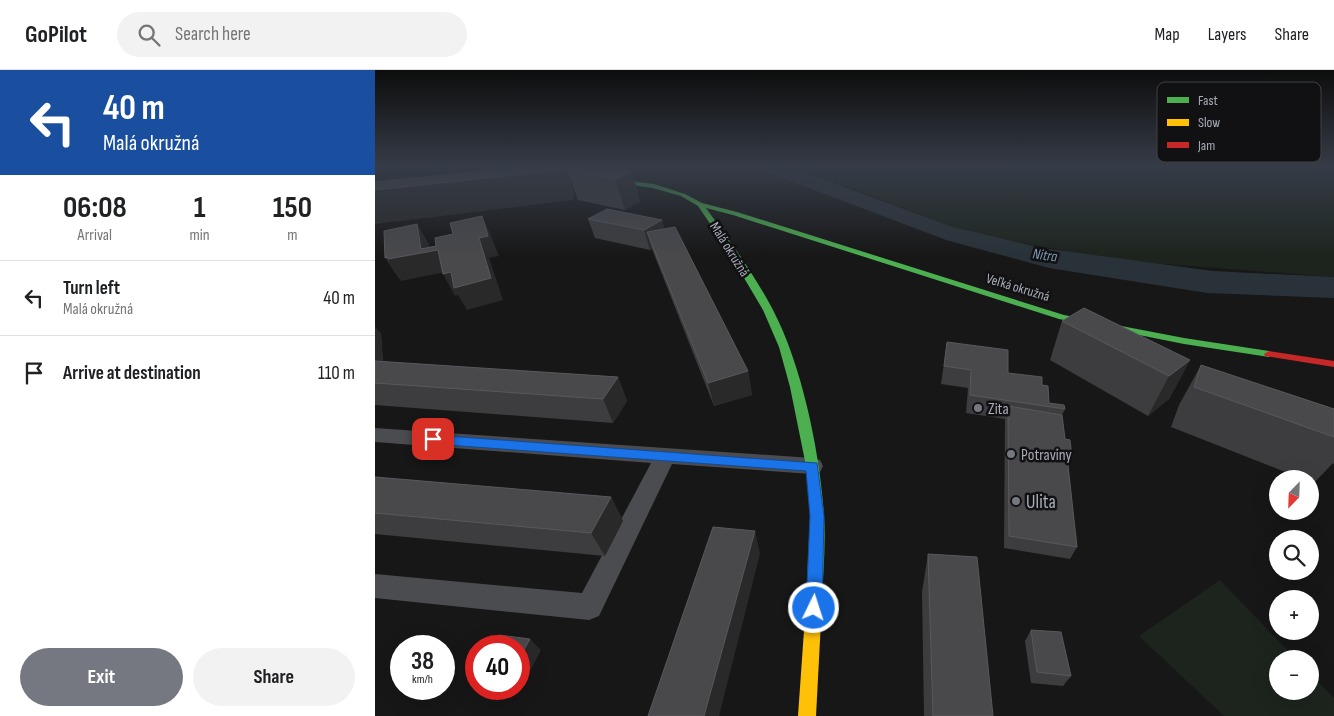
<!DOCTYPE html>
<meta charset="utf-8">
<style>
body{margin:0;font-family:"Sofia Sans Condensed",sans-serif;background:#f2f2f2;color:#202124;height:100vh;display:flex;flex-direction:column;font-size:19px;white-space:nowrap}
*{box-sizing:border-box;margin:0}
p{font-size:16px;color:#757577}
.icon{flex:none;width:28px;height:28px;fill:none;stroke:currentColor;stroke-width:2;stroke-linecap:round;stroke-linejoin:round}
.map{position:relative;flex:1;overflow:hidden}
.panel{display:flex;flex-direction:column;background:#fff;width:375px}
.panel>*{flex:none}
.guide{background:#1a4fa0;color:#fff;overflow:hidden}
.needle{width:32px;rotate:203deg}
.fabs{position:absolute;left:894px;top:400px;display:grid;gap:10px}
.fabs a{display:grid;place-items:center;width:50px;height:50px;border-radius:50%;background:#fff;box-shadow:0 5px 20px #0002;font-size:25px}
.speed{position:absolute;left:15px;top:565px;display:flex;gap:10px;font-size:25px;font-weight:700;text-align:center}
.speed>*{display:grid;place-content:center;width:65px;height:65px;border-radius:50%;background:#fff;box-shadow:0 5px 20px #0002;line-height:1}
.speed small{font-size:12px;font-weight:400}
.speed .limit{border:8px solid #d22;background:#fff;color:#111}
.pin{position:absolute;display:grid;place-items:center;width:42px;height:42px;color:#fff;margin:-21px;border-radius:10px;box-shadow:0 2px 8px #0006}
.me{position:absolute;width:55px;margin:-28px;rotate:4deg;stroke-linejoin:round;filter:drop-shadow(0 0 4px #0008)}
.turn{display:flex;align-items:center;gap:18px;height:105px;padding:0 20px;font-size:22px}
.turn .icon{width:65px;height:65px;stroke-width:2.5}
.turn b{display:block;font-size:35px;line-height:42px}
.eta{display:flex;justify-content:space-evenly;align-items:center;height:85px;text-align:center}
.eta b{font-size:30px;font-weight:700;line-height:35px}
.action{display:flex;gap:10px;margin-top:auto;padding:10px 20px}
.action a{flex:1;height:58px;border-radius:30px;background:#757880;color:#fff;font-size:20px;font-weight:700;line-height:58px;text-align:center}
.action a+a{background:#f2f2f2;color:#202124}
ul{padding:0;list-style:none}
li{display:flex;align-items:center;gap:15px;height:75px;padding:0 20px;border-top:1px solid #e0e0e0}
li div{flex:1}
li b{display:block;font-size:19px}
li em{font-style:normal}
header{display:flex;align-items:center;gap:30px;box-sizing:border-box;height:70px;padding:0 25px;background:#fff;border-bottom:1px solid #e0e0e0}
header strong{font-size:24px}
nav{display:flex;gap:28px;margin-inline-start:auto;font-size:18px}
.search{width:350px;height:45px;background:#f2f2f2;display:flex;align-items:center;gap:12px;box-sizing:border-box;padding:0 18px;border-radius:28px;color:#757577;font-size:19px}
main{display:flex;flex:1;min-height:0}
.map>svg:first-child{display:block}
.green{fill:#1d241e}
.water{fill:#2a3239}
.lines{fill:none;stroke-linecap:round;stroke-linejoin:round}
.street{fill:#4b4c50;fill-rule:evenodd}
.fast{fill:#4caf50;fill-rule:evenodd}
.slow{fill:#ffc107;fill-rule:evenodd}
.jam{fill:#c62828;fill-rule:evenodd}
.wall{fill:#3d3d3f}
.shaded-wall{fill:#29292a}
.building{fill:#49494c;stroke:#58595d}
.route{fill:#1a73e8;stroke:#114b97}
.poi-dot{fill:#757880;stroke:#111113;stroke-width:2}
.labels{text-anchor:middle;stroke-width:5;stroke-linejoin:round;paint-order:stroke}
.far-street-label{font-size:14px;fill:#a8adb8;stroke:#111113}
.far-water-label{font-size:15px;font-style:italic;fill:#7f9bb3;stroke:#111113}
.poi-label{font-size:16px;fill:#a8adb8;stroke:#111113;text-anchor:start}
.near-poi-label{font-size:19px;fill:#a8adb8;stroke:#111113;text-anchor:start}
.key{fill:#111113;stroke:#3e4045;stroke-width:1}
.key-label{font-size:14px;fill:#a8adb8}
</style>
<header>
<strong>GoPilot</strong>
<div class="search"><svg class="icon" aria-label="search" viewBox="0 0 24 24"><circle cx="10" cy="10" r="6"/><path d="M15 15l6 6"/></svg>Search here</div>
<nav><a>Map</a><a>Layers</a><a>Share</a></nav>
</header>
<main>
<section class="panel">
<div class="guide">
<div class="turn"><svg class="icon" aria-label="left" viewBox="0 0 24 24"><path d="M17 20v-9H6M10 6l-5 5 5 5"/></svg><div><b>40 m</b>Malá okružná</div></div>
</div>
<div class="eta">
<div><b>06:08</b><p>Arrival</p></div>
<div><b>1</b><p>min</p></div>
<div><b>150</b><p>m</p></div>
</div>
<ul>
<li><svg class="icon" aria-label="left" viewBox="0 0 24 24"><path d="M17 20v-9H6M10 6l-5 5 5 5"/></svg><div><b>Turn left</b><p>Malá okružná</p></div><em>40 m</em></li>
<li><svg class="icon" aria-label="arrive" viewBox="0 0 24 24"><path d="M6 21V4h12l-3 4 3 4H6"/></svg><div><b>Arrive at destination</b></div><em>110 m</em></li>
</ul>
<div class="action"><a>Exit</a><a>Share</a></div>
</section>
<div class="map">
<svg width="959" height="646" viewBox="0 0 959 646">
<rect width="100%" height="100%" fill="#171717"/>
<!-- green -->
<g class="green">
<path d="M13,96H107L14,112Z"/>
<path d="M421,96H959V207L736,190L588,161Z"/>
<path d="M845,510L921,589H902V621H935V603L959,628V646H849L764,566Z"/>
</g>
<!-- water -->
<path class="water" d="M376,96H412L578,157L667,178L838,201L959,207V228L832,223L674,198L571,170Z"/>
<g class="lines">
<!-- street -->
<path class="street" d="M0,358L437,388L445,390L448,396L445,402L437,404L297,394L224,546L214,550L0,528V504L207,523L276,393L0,372Z"/>
<!-- fast -->
<path class="fast" d="M223,107L279,114L310,124L327,133L362,142L689,245L809,268L894,281L899,284L894,287L809,274L684,249L358,145L331,138C355,171 379,204 398,240C427,295 445,383 449,445C451,473 448,503 447,532L445,538L439,540L433,538L431,532L435,446L431,396L415,317L404,277L388,240L349,174L323,136L306,126L278,118L221,110L220,109Z"/>
<!-- slow -->
<path class="slow" d="M439,524L445,526L447,532L441,646H423L431,532L433,526Z"/>
<!-- jam -->
<path class="jam" d="M894,281L959,291V297L890,286L889,284Z"/>
</g>
<!-- wall -->
<g class="wall">
<path d="M192,100L257,101L265,132L250,140L203,130Z"/>
<path d="M213,149L287,150L289,159L373,301L377,325L339,336L277,179L275,180L220,168Z"/>
<path d="M687,251L815,290L794,329L773,346L675,290Z"/>
<path d="M0,257L6,264L8,292L243,307L252,331L238,353L0,335Z"/>
<path d="M572,272L633,303L667,315L674,333L690,339L687,345L690,369L697,387L693,398L702,477L695,489L629,478L630,349L591,343L593,318L566,314Z"/>
<path d="M826,295L959,339V395L958,393L939,413L935,412V409H928L796,357L804,335Z"/>
<path d="M0,407L236,427L248,451L230,486L0,464Z"/>
<path d="M553,484L618,646H549L547,522Z"/>
<path d="M656,560L696,606L688,616L656,613L650,571Z"/>
<path d="M166,580L143,623L110,621L108,619H144Z"/>
</g>
<!-- shaded-wall -->
<g class="shaded-wall">
<path d="M188,96H190L199,122L198,130L0,154V120Z"/>
<path d="M257,101L265,132L250,140L240,109Z"/>
<path d="M107,146L116,166L124,186L114,188L128,230L92,240L83,225L80,226L68,204L104,168Z"/>
<path d="M287,150L292,169L272,162L277,179L275,180L269,160Z"/>
<path d="M42,154L54,174L55,182L63,180L75,201L26,211L25,209H24L10,188L46,179Z"/>
<path d="M0,257L6,264L9,311L0,313Z"/>
<path d="M815,290L794,329L773,346L794,306Z"/>
<path d="M373,301L377,325L339,336L333,313Z"/>
<path d="M243,307L252,331L238,353L228,329Z"/>
<path d="M236,427L248,451L230,486L216,463Z"/>
<path d="M380,461L385,484L344,646H329Z"/>
<path d="M155,569L166,580L143,623L137,619H144V589Z"/>
</g>
<!-- building -->
<g class="building">
<path d="M161,96H188L187,100L0,120V112Z"/>
<path d="M203,96H224L257,101L240,109L192,100Z"/>
<path d="M232,139L287,150L269,160L213,149Z"/>
<path d="M107,146L113,166L104,168L116,208L79,218L76,202L68,204L63,180L13,189V187L10,188L9,161L42,154L46,179L61,176L60,168L78,164L75,153Z"/>
<path d="M300,157L373,301L333,313L272,162Z"/>
<path d="M709,238L815,290L794,306L687,251Z"/>
<path d="M572,272L633,280V303L667,307V315L673,316L674,333L689,335L690,339L595,325L596,300L569,296Z"/>
<path d="M0,291L243,307L228,329L0,313Z"/>
<path d="M826,295L959,339V367L819,317Z"/>
<path d="M633,336L687,345L690,369L695,370L697,387L692,386L702,477L634,466Z"/>
<path d="M0,407L236,427L216,463L0,443Z"/>
<path d="M338,457L380,461L329,646H273Z"/>
<path d="M553,484L602,487L618,646H558Z"/>
<path d="M656,560L686,562L696,606L662,602Z"/>
<path d="M124,565L155,569L144,589V576H117Z"/>
<path d="M101,604V611H97Z"/>
</g>
<!-- sky -->
<linearGradient id="sky" x2="0" y2="1"><stop stop-color="#0d0d0d"/><stop offset="0.52" stop-color="#363c47"/><stop offset="1" stop-color="#363c47" stop-opacity="0"/></linearGradient>
<rect width="959" height="186" fill="url(#sky)"/>
<!-- route -->
<path class="route" d="M58,365L442,393L449,446L447,538L445,544L439,546L433,544L431,538L435,446L431,401L58,374L52,369Z"/>
<!-- markers -->
<g class="poi-dot">
<circle cx="603" cy="338" r="5"/>
<circle cx="636" cy="384" r="5"/>
<circle cx="641" cy="431" r="5"/>
</g>
<g class="labels">
<!-- far-street labels -->
<g class="far-street-label">
<text transform="translate(355 179) rotate(58)" y="5">Malá okružná</text>
<text transform="translate(643 217) rotate(17)" y="5">Veľká okružná</text>
</g>
<!-- far-water labels -->
<g class="far-water-label">
<text transform="translate(670 185) rotate(8)" y="5">Nitra</text>
</g>
<!-- poi labels -->
<g class="poi-label">
<text x="613" y="344">Zita</text>
<text x="646" y="390">Potraviny</text>
</g>
<!-- near-poi labels -->
<g class="near-poi-label">
<text x="651" y="438">Ulita</text>
</g>
</g>
<!-- legend -->
<rect x="782" y="12" width="164" height="80" rx="8" class="key"/>
<rect x="792" y="27" width="22" height="6" fill="#4caf50"/>
<rect x="792" y="49" width="22" height="7" fill="#ffc107"/>
<rect x="792" y="72" width="22" height="6" fill="#c62828"/>
<g class="key-label">
<text x="823" y="35">Fast</text>
<text x="823" y="57">Slow</text>
<text x="823" y="80">Jam</text>
</g>
</svg>
<div class="fabs">
<a><svg class="needle" viewBox="-14 -14 28 28"><path d="M0-13l5 13h-10z" fill="#e53935"/><path d="M0 13l5-13h-10z" fill="#757577"/></svg></a>
<a><svg class="icon" aria-label="search" viewBox="0 0 24 24"><circle cx="10" cy="10" r="6"/><path d="M15 15l6 6"/></svg></a>
<a>+</a>
<a>−</a>
</div>
<div class="speed"><div>38<small>km/h</small></div><div class="limit">40</div></div>
<div class="pin" style="left:58px;top:369px;background:#d93025"><svg class="icon" aria-label="arrive" viewBox="0 0 24 24"><path d="M6 21V4h12l-3 4 3 4H6"/></svg></div>
<svg class="me" style="left:439px;top:538px" viewBox="-20 -20 40 40"><circle r="17" fill="#1a73e8" stroke="#fff" stroke-width="3"/><path d="M0-11L8 9 0 5-8 9z" fill="#fff"/></svg>
</div>
</main>
